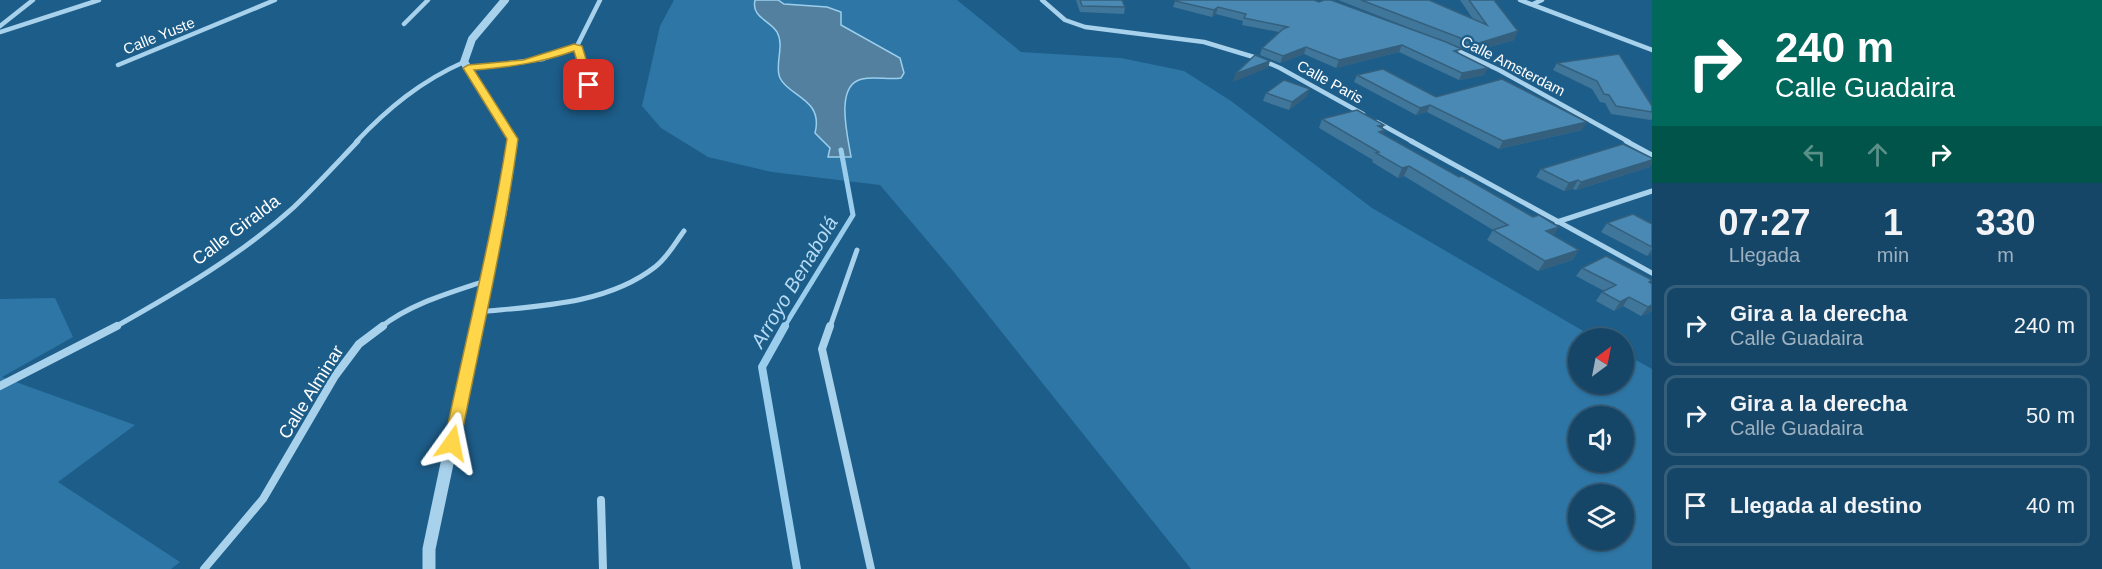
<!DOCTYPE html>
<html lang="es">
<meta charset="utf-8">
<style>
body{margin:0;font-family:Arial,sans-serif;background:#1f4d6d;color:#f1f3f6;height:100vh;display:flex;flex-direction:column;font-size:22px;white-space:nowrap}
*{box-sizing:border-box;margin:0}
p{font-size:20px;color:#9eb1c0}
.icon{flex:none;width:33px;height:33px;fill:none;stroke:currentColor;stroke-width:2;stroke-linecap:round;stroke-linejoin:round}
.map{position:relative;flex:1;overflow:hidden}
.side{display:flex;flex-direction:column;background:#164667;width:450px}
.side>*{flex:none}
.hud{background:#00695c;color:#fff;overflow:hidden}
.needle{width:39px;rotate:32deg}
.controls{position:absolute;left:1568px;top:328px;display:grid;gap:12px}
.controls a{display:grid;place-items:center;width:66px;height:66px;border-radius:50%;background:#164667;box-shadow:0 2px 4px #0004,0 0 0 2px #355e7b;font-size:30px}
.pin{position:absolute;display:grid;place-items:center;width:51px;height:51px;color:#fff;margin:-26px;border-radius:12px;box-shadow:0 3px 9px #0006}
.me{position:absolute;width:66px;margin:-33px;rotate:12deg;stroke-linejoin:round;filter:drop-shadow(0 0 4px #0008)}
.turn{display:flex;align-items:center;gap:21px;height:126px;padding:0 24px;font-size:27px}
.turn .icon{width:78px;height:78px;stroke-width:2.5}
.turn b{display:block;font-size:42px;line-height:51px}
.lanes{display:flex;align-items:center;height:57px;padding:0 24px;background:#0003;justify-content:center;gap:30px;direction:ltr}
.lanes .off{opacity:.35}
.eta{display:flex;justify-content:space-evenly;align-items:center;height:102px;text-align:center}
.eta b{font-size:36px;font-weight:600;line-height:42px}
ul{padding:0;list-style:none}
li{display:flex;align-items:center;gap:18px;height:81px;margin:0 12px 9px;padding:0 12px;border:3px solid #355e7b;border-radius:12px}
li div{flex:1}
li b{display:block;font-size:22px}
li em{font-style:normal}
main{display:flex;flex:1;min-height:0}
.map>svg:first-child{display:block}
.green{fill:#2e76a5;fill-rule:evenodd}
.water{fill:#52809e;stroke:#9bceed;stroke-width:1.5}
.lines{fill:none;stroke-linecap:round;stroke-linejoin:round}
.stream-far1{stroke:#9bceed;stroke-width:5}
.stream{stroke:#9bceed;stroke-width:8}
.minor-far2{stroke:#a8d1ec;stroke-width:4.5}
.minor-far1{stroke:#a8d1ec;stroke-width:5}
.minor{stroke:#a8d1ec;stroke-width:8}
.tertiary-far2{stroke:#a8d1ec;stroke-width:8}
.tertiary-far1{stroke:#a8d1ec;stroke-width:10}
.tertiary{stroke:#a8d1ec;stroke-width:13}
.wall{fill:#40769a}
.shaded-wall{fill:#34607d}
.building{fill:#4a89b3;stroke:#34607d;stroke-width:1.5}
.route{fill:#ffd54a;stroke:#a68a30;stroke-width:1.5}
.labels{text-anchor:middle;stroke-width:4.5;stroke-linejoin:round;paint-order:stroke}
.far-street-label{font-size:15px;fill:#fff;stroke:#1d5d89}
.street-label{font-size:18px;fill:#fff;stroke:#1d5d89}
.water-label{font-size:20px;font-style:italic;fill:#b4daf3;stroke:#1d5d89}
</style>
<main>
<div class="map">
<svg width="1652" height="569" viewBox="0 0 1652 569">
<rect width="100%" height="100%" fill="#1d5d89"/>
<!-- green -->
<g class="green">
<path d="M674,0H957L1021,52L1121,58L1184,71L1231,101L1372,208L1597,339H1578V384H1623V353L1652,369V569H1191L953,271L880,185L772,172L708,157L661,128L642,106L660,26ZM1578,417H1623V462H1578ZM1578,495H1623V540H1578Z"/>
<path d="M55,298L73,337L2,377L135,425L58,482L180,562L171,569H0V299Z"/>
</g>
<!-- water -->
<path class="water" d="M755,0H778L784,4L827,7L841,12V25L900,58L904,73L901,78C888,80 875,76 862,79C834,85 848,137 851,157H828L830,148L815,133C824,99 788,96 780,78C774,66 785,46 777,32C769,20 751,17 755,0Z"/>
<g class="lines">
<!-- stream-far1 -->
<path class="stream-far1" d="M784,327L853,215L841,150"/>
<!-- stream -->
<path class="stream" d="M785,326L762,367L797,569"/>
<!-- minor-far2 -->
<g class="minor-far2">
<path d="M1042,0L1065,20L1085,27L1204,42L1257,58L1280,68L1363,114"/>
<path d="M1520,0L1652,50"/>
<path d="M1533,4L1542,0"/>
<path d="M404,24L428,0"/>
<path d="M0,26L33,0"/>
<path d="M0,32L99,0"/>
<path d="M1454,49L1499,70L1629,142"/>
<path d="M118,65L275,0"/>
<path d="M468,68L543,59L577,46"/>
<path d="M589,85L577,46L600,0"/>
<path d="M1377,122L1413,142"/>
<path d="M356,142C388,108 421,81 464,62"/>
</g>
<!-- minor-far1 -->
<g class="minor-far1">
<path d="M1411,141L1652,273"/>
<path d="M1626,141L1652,155"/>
<path d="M1557,222L1652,191"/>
<path d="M478,312C537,306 606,305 655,267C667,258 675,243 684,231"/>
<path d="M115,327C177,292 241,255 294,207C316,186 337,163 358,141"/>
<path d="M381,327C410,304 449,293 485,281"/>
<path d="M830,327L857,250"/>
</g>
<!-- minor -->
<g class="minor">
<path d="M830,326L822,349L871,569"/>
<path d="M0,386L117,326"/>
<path d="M601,500L603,569"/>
<path d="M204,569L263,499L335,376L359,344L383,326"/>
</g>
<!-- tertiary-far2 -->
<path class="tertiary-far2" d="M505,0L472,39L464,62L513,139V142"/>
<!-- tertiary-far1 -->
<path class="tertiary-far1" d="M475,327L502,212L513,141"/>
<!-- tertiary -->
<path class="tertiary" d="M429,569V549L476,326"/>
</g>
<!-- wall -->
<g class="wall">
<path d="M1076,0H1122L1125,7L1124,14L1080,12Z"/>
<path d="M1338,0H1429L1473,19L1460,0H1494L1514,40L1472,52L1454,45L1460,54L1484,75L1459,80L1399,52L1336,68L1304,54L1280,63L1260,55L1262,48L1279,32L1242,25L1243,21L1216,14L1212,17L1173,7L1175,1L1425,34Z"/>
<path d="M1557,63L1652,106V119L1651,120L1611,114L1605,103L1600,102L1592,89L1553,70Z"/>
<path d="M1357,75L1436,97L1582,130L1499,149L1427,112L1416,115L1354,82Z"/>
<path d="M1266,93L1307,96L1289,110L1263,101Z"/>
<path d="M1322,119L1384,125L1382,129L1385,130L1383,134L1579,250L1572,260L1538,271L1487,240L1493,230L1404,176L1398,178L1372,162L1373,160L1319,128Z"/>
<path d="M1650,167L1576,190L1573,189L1564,191L1536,177L1541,169Z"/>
<path d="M1607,223L1652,224V254L1647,256L1601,232Z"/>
<path d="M1582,268L1651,283L1652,311L1641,316L1623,306L1614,311L1596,301L1602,292L1604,291L1576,276Z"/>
</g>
<!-- shaded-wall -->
<g class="shaded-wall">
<path d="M1218,7L1216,14L1212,17L1214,10Z"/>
<path d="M1518,31L1514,40L1472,52L1476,44Z"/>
<path d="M1402,45L1399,52L1336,68L1339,60Z"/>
<path d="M1306,47L1304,54L1280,63L1283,56Z"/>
<path d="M1270,61L1268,68L1233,82L1235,74Z"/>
<path d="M1488,68L1484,75L1459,80L1462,73Z"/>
<path d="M1310,89L1307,96L1289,110L1292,102Z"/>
<path d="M1430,105L1427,112L1416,115L1420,108Z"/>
<path d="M1587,122L1582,130L1499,149L1503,141Z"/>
<path d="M1384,125L1381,131L1385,130L1380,140L1378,126Z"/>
<path d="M1652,160V164L1650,167L1576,190L1581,182Z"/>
<path d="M1409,166L1404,176L1398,178L1402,168Z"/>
<path d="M1578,180L1573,189L1564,191L1569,183Z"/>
<path d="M1559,227L1553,237L1546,231Z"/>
<path d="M1652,249V254L1647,256Z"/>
<path d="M1579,250L1572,260L1538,271L1545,261Z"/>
<path d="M1629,297L1623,306L1614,311L1620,302Z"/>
<path d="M1652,305V311L1641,316L1648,307Z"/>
</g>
<!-- building -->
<g class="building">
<path d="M1080,0H1122L1125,7L1082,6Z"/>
<path d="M1175,0H1314L1319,2L1324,0H1331L1446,42L1462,49L1454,51L1488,68L1462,73L1402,45L1339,60L1306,47L1283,56L1262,48L1283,29L1288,27L1244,18L1246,14L1218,7L1214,10L1175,1Z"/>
<path d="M1361,0H1429L1487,25L1469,0H1494L1518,31L1476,44Z"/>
<path d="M1619,54L1652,106V112L1616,106L1609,95L1604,94L1597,81L1557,63Z"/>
<path d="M1255,55L1270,61L1235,74Z"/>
<path d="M1383,69L1436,97L1502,79L1587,122L1503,141L1430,105L1420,108L1357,75Z"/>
<path d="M1284,80L1310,89L1292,102L1266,93Z"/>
<path d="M1357,110L1384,125L1378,126L1385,130L1379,132L1459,177L1462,176L1533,217L1539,215L1559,227L1546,231L1579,250L1545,261L1493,230L1508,225L1409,166L1402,168L1376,153L1379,152L1322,119Z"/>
<path d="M1623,144L1652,158V160L1581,182L1578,180L1569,183L1541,169Z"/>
<path d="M1633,214L1652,224V247L1607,223Z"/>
<path d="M1606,256L1652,280L1649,282L1652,284V305L1648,307L1629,297L1620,302L1602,292L1616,285L1582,268Z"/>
</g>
<!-- route -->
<path class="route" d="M574,44L582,46L594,85L593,87L584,85L574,51C540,63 510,67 474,70L518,139C504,241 480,341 460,443L458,447L452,449L446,447L444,443C465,341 491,241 507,139L463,68L468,65L523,60Z"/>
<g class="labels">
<!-- far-street labels -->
<g class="far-street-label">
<text transform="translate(159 36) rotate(-22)" y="5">Calle Yuste</text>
<text transform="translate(1513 66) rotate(27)" y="5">Calle Amsterdam</text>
<text transform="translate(1330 82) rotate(29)" y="5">Calle Paris</text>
</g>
<!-- street labels -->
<g class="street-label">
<text transform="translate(236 230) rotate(-37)" y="6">Calle Giralda</text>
<text transform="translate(311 392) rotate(-58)" y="6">Calle Alminar</text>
</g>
<!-- water labels -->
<g class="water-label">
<text transform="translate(794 282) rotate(-59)" y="7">Arroyo Benabolá</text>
</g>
</g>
</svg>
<div class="controls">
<a><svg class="needle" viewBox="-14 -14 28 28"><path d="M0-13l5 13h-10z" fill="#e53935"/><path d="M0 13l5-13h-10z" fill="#9eb1c0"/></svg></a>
<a><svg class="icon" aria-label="sound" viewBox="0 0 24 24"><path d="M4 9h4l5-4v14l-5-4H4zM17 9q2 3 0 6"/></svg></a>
<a><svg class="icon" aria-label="layers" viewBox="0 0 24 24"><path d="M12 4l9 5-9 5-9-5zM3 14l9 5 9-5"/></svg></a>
</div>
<div class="pin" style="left:589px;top:85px;background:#d93025"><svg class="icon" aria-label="arrive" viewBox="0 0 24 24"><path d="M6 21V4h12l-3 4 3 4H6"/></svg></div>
<svg class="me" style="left:452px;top:443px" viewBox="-20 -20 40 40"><path d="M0-17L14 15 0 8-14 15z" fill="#ffd54a" stroke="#fff" stroke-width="4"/></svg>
</div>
<section class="side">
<div class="hud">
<div class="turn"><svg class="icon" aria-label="right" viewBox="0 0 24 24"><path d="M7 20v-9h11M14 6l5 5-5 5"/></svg><div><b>240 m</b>Calle Guadaira</div></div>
<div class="lanes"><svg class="icon off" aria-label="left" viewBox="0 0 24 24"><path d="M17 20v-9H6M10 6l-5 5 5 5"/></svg><svg class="icon off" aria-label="ahead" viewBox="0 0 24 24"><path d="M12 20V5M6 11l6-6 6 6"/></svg><svg class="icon" aria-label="right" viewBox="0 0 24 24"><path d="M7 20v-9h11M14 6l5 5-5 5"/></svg></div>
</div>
<div class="eta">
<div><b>07:27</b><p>Llegada</p></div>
<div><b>1</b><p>min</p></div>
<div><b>330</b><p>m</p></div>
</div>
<ul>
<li><svg class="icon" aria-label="right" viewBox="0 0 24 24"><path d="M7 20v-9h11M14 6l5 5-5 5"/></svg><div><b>Gira a la derecha</b><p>Calle Guadaira</p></div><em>240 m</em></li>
<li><svg class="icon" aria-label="right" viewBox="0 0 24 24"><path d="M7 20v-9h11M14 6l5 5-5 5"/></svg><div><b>Gira a la derecha</b><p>Calle Guadaira</p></div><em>50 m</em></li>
<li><svg class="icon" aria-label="arrive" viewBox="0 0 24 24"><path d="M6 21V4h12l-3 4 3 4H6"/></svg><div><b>Llegada al destino</b></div><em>40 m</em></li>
</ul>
</section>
</main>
